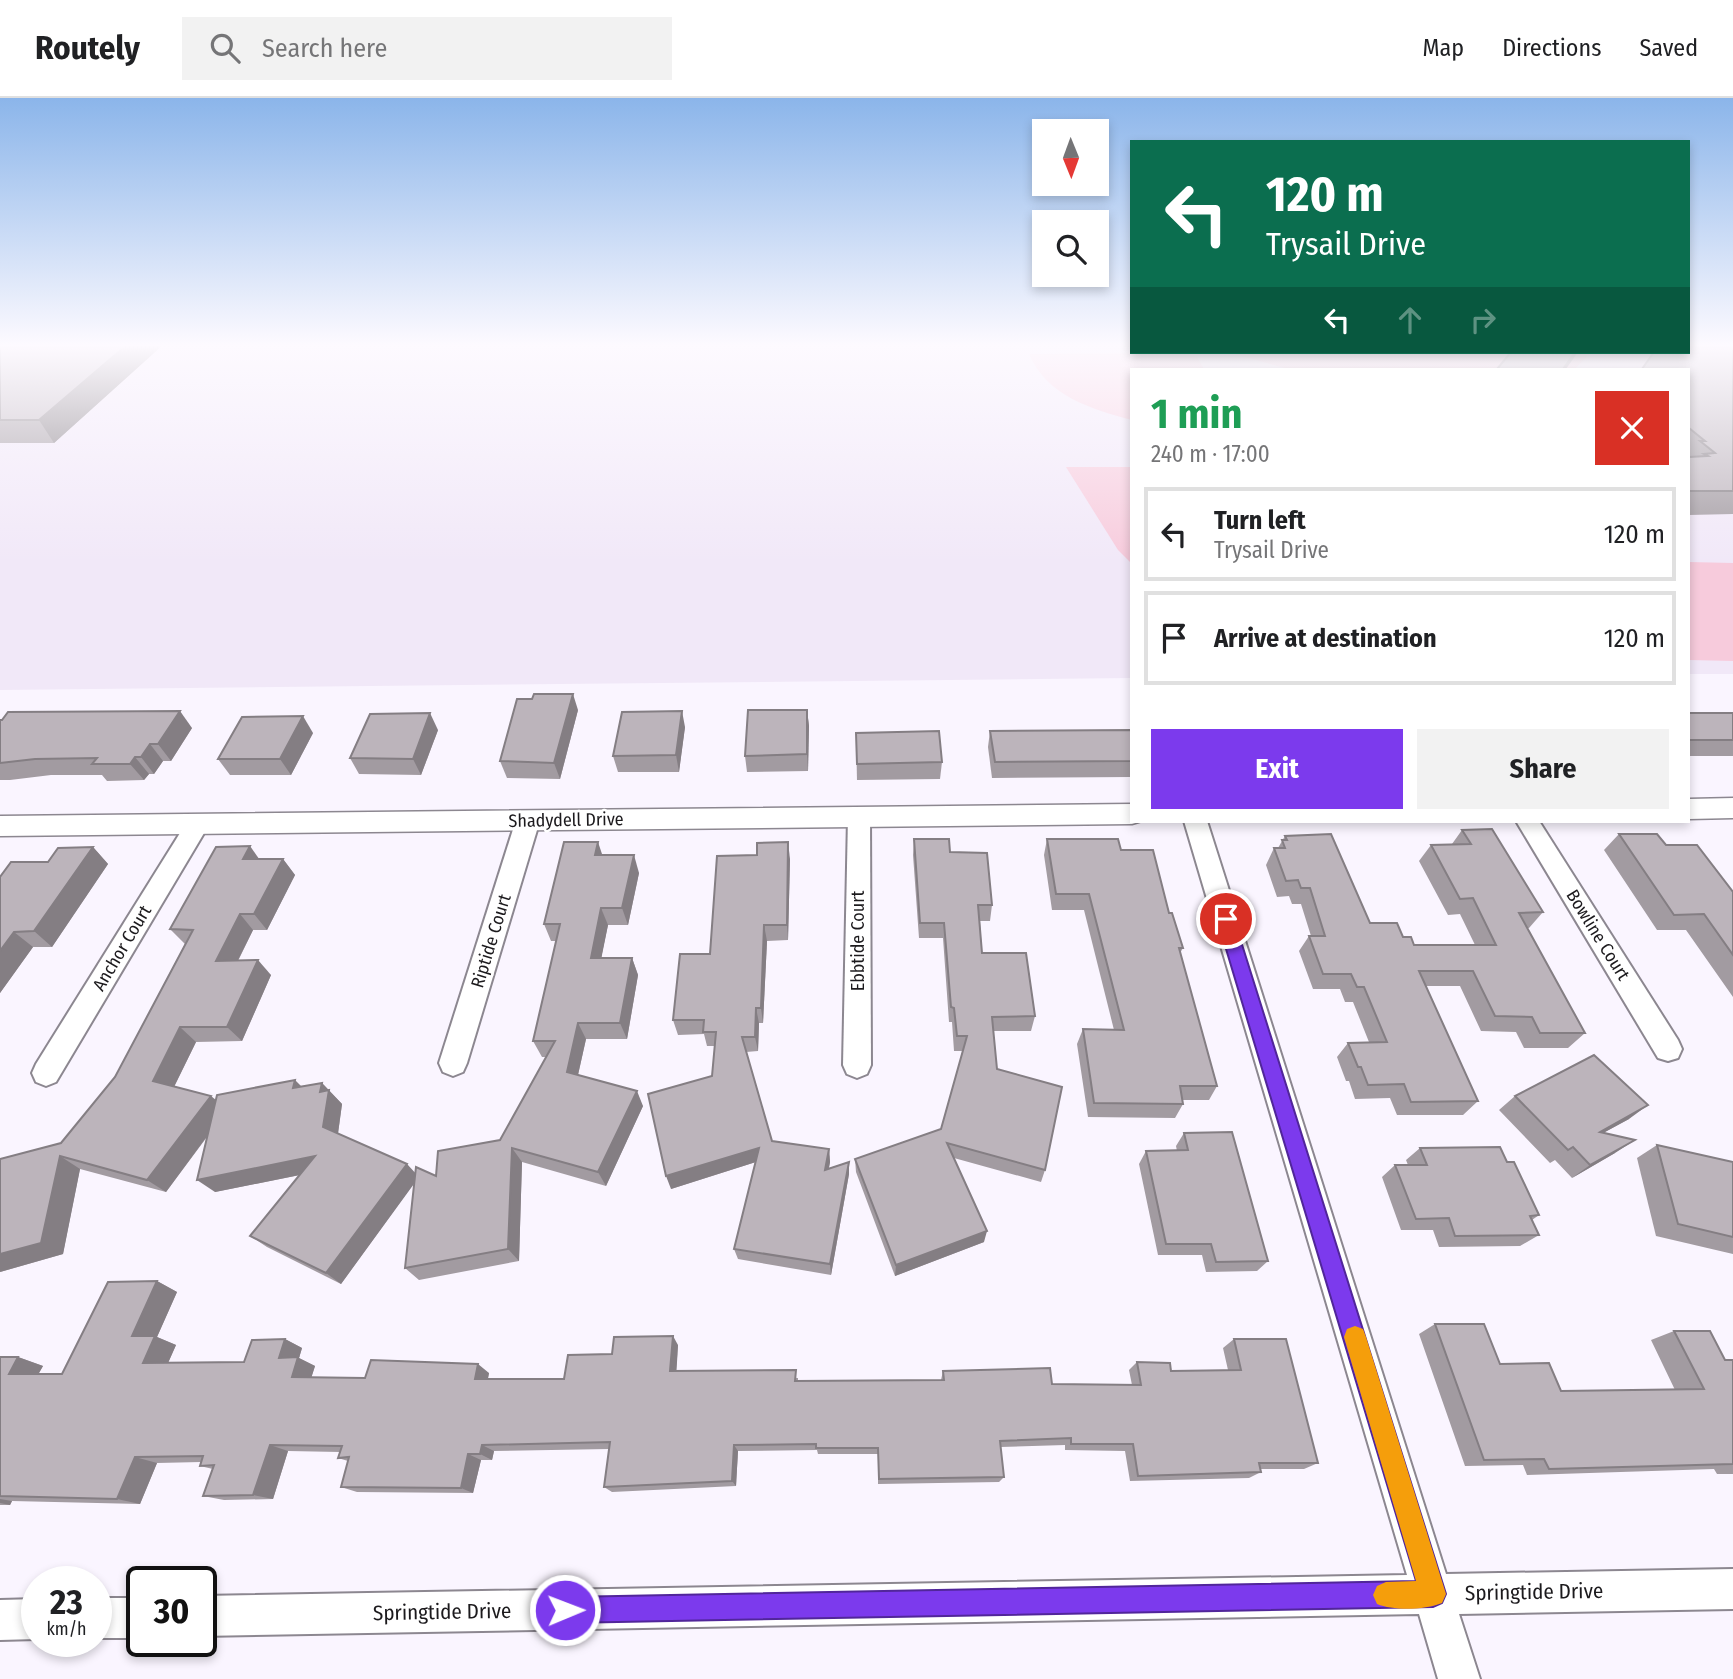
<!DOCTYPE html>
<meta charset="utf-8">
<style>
body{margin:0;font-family:"Fira Sans Condensed",sans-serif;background:#f2f2f2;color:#202124;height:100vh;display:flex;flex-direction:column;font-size:26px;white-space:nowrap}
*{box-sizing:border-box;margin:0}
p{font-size:23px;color:#757577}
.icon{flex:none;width:38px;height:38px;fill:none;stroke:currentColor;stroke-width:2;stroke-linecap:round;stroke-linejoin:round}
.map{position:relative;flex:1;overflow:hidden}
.side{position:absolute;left:1130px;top:270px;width:560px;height:455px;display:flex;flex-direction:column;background:#fff;border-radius:0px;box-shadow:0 4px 10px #0003}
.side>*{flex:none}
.hud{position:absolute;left:1130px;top:42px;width:560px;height:214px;border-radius:0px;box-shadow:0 4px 10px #0003;background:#0b6e4f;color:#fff;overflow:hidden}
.needle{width:46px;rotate:179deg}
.fabs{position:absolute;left:1032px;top:21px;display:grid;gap:14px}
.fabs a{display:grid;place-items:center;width:77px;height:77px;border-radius:0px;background:#fff;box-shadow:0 4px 10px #0003;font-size:35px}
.speed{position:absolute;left:21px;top:1468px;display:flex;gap:14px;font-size:35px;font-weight:700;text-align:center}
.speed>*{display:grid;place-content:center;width:91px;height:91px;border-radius:50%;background:#fff;box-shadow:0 4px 10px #0003;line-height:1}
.speed small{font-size:18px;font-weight:400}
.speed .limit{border:4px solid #111;border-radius:10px;background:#fff;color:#111}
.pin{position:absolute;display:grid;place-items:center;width:60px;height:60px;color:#fff;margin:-30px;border:4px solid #fff;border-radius:50%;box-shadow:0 2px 7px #0007}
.me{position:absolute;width:77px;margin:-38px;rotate:89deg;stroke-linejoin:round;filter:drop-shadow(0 0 5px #0008)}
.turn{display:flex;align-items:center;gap:24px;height:147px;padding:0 21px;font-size:32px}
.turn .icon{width:91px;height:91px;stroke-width:2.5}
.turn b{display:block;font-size:49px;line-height:60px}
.lanes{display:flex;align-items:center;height:66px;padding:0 21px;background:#0003;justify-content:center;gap:35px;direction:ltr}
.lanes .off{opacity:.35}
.round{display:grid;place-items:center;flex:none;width:74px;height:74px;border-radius:0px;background:#f2f2f2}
.summary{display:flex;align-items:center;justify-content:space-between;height:119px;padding:0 21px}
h1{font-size:42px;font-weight:700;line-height:52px;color:#1e9e55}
.cta{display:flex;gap:14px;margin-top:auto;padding:14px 21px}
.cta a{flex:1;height:80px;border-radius:0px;background:#7c3aed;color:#fff;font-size:28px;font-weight:700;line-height:80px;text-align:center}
.cta a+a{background:#f2f2f2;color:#202124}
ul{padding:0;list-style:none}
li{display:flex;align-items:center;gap:21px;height:94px;margin:0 14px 10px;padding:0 7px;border:4px solid #e0e0e0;border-radius:0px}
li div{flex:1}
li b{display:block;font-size:26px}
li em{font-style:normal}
header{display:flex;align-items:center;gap:42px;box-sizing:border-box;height:98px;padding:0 35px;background:#fff;border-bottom:2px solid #e0e0e0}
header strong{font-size:33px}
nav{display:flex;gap:38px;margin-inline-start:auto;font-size:24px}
.search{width:490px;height:63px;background:#f2f2f2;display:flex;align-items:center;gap:18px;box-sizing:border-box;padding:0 24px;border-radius:0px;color:#757577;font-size:26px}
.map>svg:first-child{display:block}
.built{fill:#f1e8f8}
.green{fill:#f7cbdc}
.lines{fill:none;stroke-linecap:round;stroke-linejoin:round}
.minor-casing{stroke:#8c8790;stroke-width:4}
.tertiary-casing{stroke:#8c8790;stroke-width:3}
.minor{fill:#fff;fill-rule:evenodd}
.tertiary{fill:#fff;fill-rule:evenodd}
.wall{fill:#a29ba1}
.shaded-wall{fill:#847e83}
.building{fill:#bcb4bb;stroke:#847e83;stroke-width:2}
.route{fill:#7c3aed;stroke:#51269a;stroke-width:2}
.slow{fill:#f59e0b}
.labels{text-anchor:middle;stroke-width:5;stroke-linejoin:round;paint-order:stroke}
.street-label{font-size:18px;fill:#1c1a1d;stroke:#fff}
.near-street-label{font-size:21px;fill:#1c1a1d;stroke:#fff}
</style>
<header>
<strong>Routely</strong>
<div class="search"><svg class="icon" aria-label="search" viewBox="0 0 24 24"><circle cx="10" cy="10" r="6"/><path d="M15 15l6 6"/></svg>Search here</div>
<nav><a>Map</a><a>Directions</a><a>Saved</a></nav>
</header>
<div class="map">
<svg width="1733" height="1581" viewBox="0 0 1733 1581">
<rect width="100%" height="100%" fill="#faf5ff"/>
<!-- built -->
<path class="built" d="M0,245H1132V254H1689L1733,245V576H1689V271H1132V580L0,592Z"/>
<!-- green -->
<g class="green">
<path d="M1227,254H1591L1575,271H1288Z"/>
<path d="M1185,255L1197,259L1204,271H1132V322C1091,311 1047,298 1029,256Z"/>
<path d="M1066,369H1132V466L1118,452Z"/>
<path d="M1689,464L1733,465V563L1689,562Z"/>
</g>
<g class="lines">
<defs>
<g id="minor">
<path d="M859,711L867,713L870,719L871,967L867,976L857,980L847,976L843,967L848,719L851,713Z"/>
<path d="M528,714L536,716L540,722L467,965L463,974L453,978L443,974L439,965L516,722L520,716Z"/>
<path d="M198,717L206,719L210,725L56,984L46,988L36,984L32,975L36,966L190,719Z"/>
<path d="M1184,723H1207L1446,1476L1733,1471V1511L1459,1516L1480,1581H1438L1419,1516L201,1538V1498L1407,1477Z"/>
<path d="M1516,723H1539L1678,942L1682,951L1678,960L1668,963L1658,960Z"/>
<rect x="96" y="1500" width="46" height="40"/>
<path d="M37,1501V1541L0,1542V1502Z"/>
</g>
<g id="tertiary">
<path d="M1733,700V720L1689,721V701Z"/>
<path d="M1132,706V723H1142L1132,726L0,738V718Z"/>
</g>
</defs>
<!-- minor casing -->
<use href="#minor" class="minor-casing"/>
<!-- tertiary casing -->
<use href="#tertiary" class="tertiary-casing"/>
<!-- minor -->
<use href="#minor" class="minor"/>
<!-- tertiary -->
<use href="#tertiary" class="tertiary"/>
</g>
<!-- wall -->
<g class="wall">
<path d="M0,245H165L54,345H0Z"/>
<path d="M1733,245V416L1689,417V254Z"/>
<path d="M578,612L560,681L507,680L500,663Z"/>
<path d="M807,612L809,628L808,673L747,674L745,658Z"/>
<rect x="1689" y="615" width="44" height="43"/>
<path d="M0,622L192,630L171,663H163L154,676H149L144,682L107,683L102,677H51L10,682H0Z"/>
<path d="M685,629L679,674H618L613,658Z"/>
<path d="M438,632L421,677L359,676L350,660Z"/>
<path d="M1132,632V679L992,680L988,649L990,633Z"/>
<path d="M313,635L291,677H230L218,661Z"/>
<path d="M856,635L942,664L940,681L857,682Z"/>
<path d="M1462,732L1543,814L1529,830H1527L1585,935L1568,950H1524L1516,934L1481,933L1460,888H1426L1478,1003L1463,1017H1397L1390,1000L1355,1001L1349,983H1346L1337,959L1348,945L1369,944L1353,904H1345L1340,891H1313L1299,853L1309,838H1311L1301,806H1292L1289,798L1277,799L1266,767L1274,750H1278L1285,738L1370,825L1403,839L1414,847H1475L1460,816L1448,817L1419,763L1431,747L1452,746Z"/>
<path d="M1619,736L1666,747L1733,794V899L1686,832H1657L1604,752Z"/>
<path d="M914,741L950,754L992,807L990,823H980L982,855L1035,918L1031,933H993L997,971L1045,1072L1041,1084L954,1060L984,1144L895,1178L856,1074L855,1061L941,1031L963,953H954L952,924H949L943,840H919L913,757Z"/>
<path d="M1047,741L1121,752L1169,815L1183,850L1180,855L1217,988L1209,1002H1182L1183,1006L1175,1020L1088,1019L1077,946L1083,931L1114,932L1084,812H1052L1044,757Z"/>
<path d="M93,749L108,766L52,849H33L0,895V779Z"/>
<path d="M602,757L639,775L628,827H608L601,860H632L638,877L627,941H586L578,977L643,1008L606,1088L522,1064L519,1163L419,1182L405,1170L414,1085L341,1186L267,1149L250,1138L300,1077L215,1094L207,1039L166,1094L80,1071L63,1156L0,1174L61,1045L115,979L185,846L170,831L259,761H283L295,777L267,832H253L238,863L271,877L242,943L196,944L174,989L215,1002L322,985L342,1006L338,1036L415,1075L436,1078L500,1042L546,959H542L533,943L556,843H551L544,826Z"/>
<path d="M790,761L788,842L767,843L763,925H759L758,953L746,954L772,1043L829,1051L830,1064L829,1070L849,1064V1076L831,1177L738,1161L734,1151L756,1064L671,1091L712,978L715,948H707L704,936L678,937L673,922L710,856Z"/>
<path d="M1515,998L1629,1021L1603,1035L1615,1055L1572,1080L1555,1062L1550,1065L1499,1012Z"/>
<path d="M1184,1035L1268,1163L1257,1173L1206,1174L1202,1157H1158L1139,1066L1146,1053H1177L1176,1048Z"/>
<path d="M1657,1047L1733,1064V1156L1656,1138L1637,1060Z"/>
<path d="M1420,1050L1507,1064L1539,1117L1532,1122L1539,1137L1520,1148L1439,1149L1433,1132H1401L1382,1079L1395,1067H1408L1406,1062Z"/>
<path d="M157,1183L177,1194L157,1239L176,1247L168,1265L244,1264L285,1241L302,1250L299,1260L315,1268L311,1280H365L489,1275L488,1281H564L612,1256L678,1247L676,1273L798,1280V1283L941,1282L943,1273L1052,1286L1132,1287L1129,1272L1137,1264L1171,1273L1228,1272L1223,1250L1234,1241L1318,1365L1304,1371H1261V1374L1249,1380L1130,1383L1125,1353L1065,1352V1347L1000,1349L1004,1379L999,1384L878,1386V1356H818L817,1352L738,1353L736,1388L612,1394L604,1389L609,1351L494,1353L492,1362H481L473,1395L357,1394L341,1389L348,1363L338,1360L340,1354L288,1353L273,1401L224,1402L203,1398L213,1371L200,1368L201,1364L157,1365L140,1406L12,1403L10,1407H0V1259H18L43,1268L38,1276H62Z"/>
<path d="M1435,1226L1500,1266L1561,1293L1675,1292L1651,1242L1674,1233L1725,1262H1733V1376H1717L1714,1371L1527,1377L1523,1367L1465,1368L1419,1236Z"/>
</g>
<!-- shaded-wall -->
<g class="shaded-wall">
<path d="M129,245H165L54,345L39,322Z"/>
<path d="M1575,254H1578L1566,271H1563Z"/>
<path d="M573,596L578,612L560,681L554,665Z"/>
<path d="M807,612L809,628L808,673L807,656Z"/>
<path d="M180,613L192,630L171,663L158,646Z"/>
<path d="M682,613L685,629L679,674L676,657Z"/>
<path d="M430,615L438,632L421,677L413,661Z"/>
<path d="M303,618L313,635L291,677L280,661Z"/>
<path d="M150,646L163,663L154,676L141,659Z"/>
<path d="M135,659L149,676L144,682L130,666Z"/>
<path d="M598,744L604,762L595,757Z"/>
<path d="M788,744L790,761L788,842L787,827Z"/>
<path d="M250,748L262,765L243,761Z"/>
<path d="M93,749L108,766L52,849L34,833Z"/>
<path d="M634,757L639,775L628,827L622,810Z"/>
<path d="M283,761L295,777L267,832L254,816Z"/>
<path d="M601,810L608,827L598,877L591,860Z"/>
<path d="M240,816L253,832L230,878L216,863Z"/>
<path d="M764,827L767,843L763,925L761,910Z"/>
<path d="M14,834L33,849L0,895V853Z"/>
<path d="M632,860L638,877L627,941L620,925Z"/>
<path d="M258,862L271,877L242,943L227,929Z"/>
<path d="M756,910L759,925L758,953L755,939Z"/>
<path d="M578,925L586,941L575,990L567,974Z"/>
<path d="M180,929L196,944L170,997L153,983Z"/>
<path d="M295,982L309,996L293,990Z"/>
<path d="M322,985L342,1006L337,1042L323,1029L320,994Z"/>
<path d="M637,993L643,1008L606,1088L598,1074Z"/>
<path d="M211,998L227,1011L166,1094L147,1082Z"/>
<path d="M1648,1007L1629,1021L1581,1047L1600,1034Z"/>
<path d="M1635,1042L1615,1055L1572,1080L1590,1067Z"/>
<path d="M512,1050L522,1064L519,1163L508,1151Z"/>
<path d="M759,1050L762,1062L671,1091L666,1078Z"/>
<path d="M829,1051L830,1064L826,1084L825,1072Z"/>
<path d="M60,1058L80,1071L63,1156L0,1174V1156Z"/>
<path d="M315,1058L329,1071L215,1094L197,1082Z"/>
<path d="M849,1064V1076L831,1177L830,1166Z"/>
<path d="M407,1066L419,1079L341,1186L326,1175Z"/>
<path d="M987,1133L984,1144L895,1178L896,1167Z"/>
<path d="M157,1183L177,1194L157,1239L176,1247L164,1274L143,1265L132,1238Z"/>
<path d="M673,1238L678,1247L676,1281L670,1273Z"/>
<path d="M285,1241L302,1250L299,1260L315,1268L309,1287L292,1279L279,1260Z"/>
<path d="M18,1259L43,1268L34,1284L9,1276Z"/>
<path d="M478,1266L489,1275L486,1289L475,1281Z"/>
<path d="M270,1347L288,1353L273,1401L253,1397Z"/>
<path d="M482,1347L494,1353L492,1362L480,1356Z"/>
<path d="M734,1347L738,1353L736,1388L732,1383Z"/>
<path d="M468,1356L481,1362L473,1395L461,1390Z"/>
<path d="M135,1359L157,1365L140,1406L117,1401Z"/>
<path d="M0,1401L12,1403L10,1407L0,1405Z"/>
</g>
<!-- building -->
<g class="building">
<path d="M0,245H129L39,322H0Z"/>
<path d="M1689,245H1733V393H1689V359L1708,358L1704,356L1715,355L1700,343H1705L1689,330V271H1642L1654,254H1689Z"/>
<path d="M1511,254H1575L1563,271H1497Z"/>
<path d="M534,596H573L554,665L500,663L517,601H532Z"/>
<path d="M748,612H807V656L745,658Z"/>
<path d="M180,613L158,646H150L141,659H135L130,666H92L97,660L35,661L0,665V622H2L8,614Z"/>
<path d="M682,613L676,657L613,658L622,614Z"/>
<path d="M430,615L413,661L350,660L370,616Z"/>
<rect x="1689" y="615" width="44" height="27"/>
<path d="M303,618L280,661H218L242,619Z"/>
<path d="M1132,632V663L995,664L990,633Z"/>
<path d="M939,633L942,664L857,666L856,635Z"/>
<path d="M1492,731L1543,814L1519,815L1585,935H1540L1532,919L1495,918L1473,873H1419L1478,1003L1411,1004L1404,986L1368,987L1361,969H1358L1348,945L1387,944L1364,889H1357L1351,876H1323L1309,838H1325L1310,790H1301L1298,782L1286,783L1274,750H1285L1282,742H1287L1285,738L1331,736L1370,825H1397L1403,839H1411L1414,847H1496L1473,800L1460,801L1431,747L1471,746L1462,732Z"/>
<path d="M1619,736H1657L1666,747H1697L1733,794V857L1704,816L1674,817Z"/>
<path d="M914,741H949L950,754L987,755L992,807H978L982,855H1026L1035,918L992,919L997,971L1062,989L1045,1072L947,1045L987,1133L896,1167L855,1061L941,1031L967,938H957L954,910L951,909L944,825H920Z"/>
<path d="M1047,741H1118L1121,752H1153L1169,815H1172L1183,850H1179L1217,988H1180L1183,1006L1094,1005L1083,931L1124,932L1089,796H1056Z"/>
<path d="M564,744H598L595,757H634L622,810H601L591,860H632L620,925H578L567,974L637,993L598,1074L512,1050L508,1151L405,1170L416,1069L436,1078L438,1053L500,1042L555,943H533L560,826H544Z"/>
<path d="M788,744L787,827H764L761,910H756L755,939H742L772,1043L829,1051L825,1072L849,1064L830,1166L734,1151L759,1050L666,1078L648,996L712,978L716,934H703L704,922H673L680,856H710L717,758L757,757V745Z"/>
<path d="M250,748L243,761H283L254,816H240L216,863L258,862L227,929H180L153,983L211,998L147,1082L60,1058L41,1145L0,1156V1061L61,1045L115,979L193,832L170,831L216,749Z"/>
<path d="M93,749L34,833L14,834L0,853V779L11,764H48L58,750Z"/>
<path d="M1594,957L1648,1007L1600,1034L1635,1042L1590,1067L1573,1049L1568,1052L1515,998Z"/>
<path d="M295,982L293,990L322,985L320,994L329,992L323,1029L407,1066L326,1175L250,1138L315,1058L197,1082L217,997Z"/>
<path d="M1232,1034L1268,1163L1216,1164L1211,1146H1166L1146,1053L1188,1052L1184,1035Z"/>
<path d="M1657,1047L1733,1064V1139L1678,1126Z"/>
<path d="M1500,1049L1507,1064H1514L1539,1117L1530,1118L1539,1137L1455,1138L1449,1120L1416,1121L1395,1067H1427L1420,1050Z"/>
<path d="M157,1183L132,1238H155L143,1265L244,1264L252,1242L285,1241L279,1260L298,1259L292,1279L365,1280L371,1262L478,1266L475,1281H564L568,1257L612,1256L614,1239L673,1238L670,1273L796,1272L795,1283L944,1282L943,1273L1050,1270L1052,1286L1141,1287L1137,1264L1170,1265L1171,1273L1241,1272L1234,1241H1286L1318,1365H1259L1261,1374L1138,1378L1133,1346H1071V1340L1000,1343L1004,1379L879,1381L878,1350H816V1346L734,1347L732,1383L604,1389L610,1344L482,1347L480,1356H468L461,1390L341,1389L349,1359L338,1360L342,1348L270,1347L253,1397L203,1398L214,1367L200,1368L203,1358L135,1359L117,1401L0,1398V1259H18L9,1276H62L108,1184Z"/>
<path d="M1435,1226H1484L1500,1266L1549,1265L1561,1293L1704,1291L1674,1233H1710L1725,1262H1733V1366L1549,1371L1544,1361L1484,1362Z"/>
</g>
<!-- sky -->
<linearGradient id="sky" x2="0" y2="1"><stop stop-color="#8bb5ea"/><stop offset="0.53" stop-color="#fdfaff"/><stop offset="1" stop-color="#fdfaff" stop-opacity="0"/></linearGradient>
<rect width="1733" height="466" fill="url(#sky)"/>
<!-- route -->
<path class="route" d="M1226,815L1234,821L1446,1496L1442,1505L1433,1509L565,1525L556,1521L552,1512L556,1503L565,1499L1416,1483L1217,821Z"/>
<!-- slow -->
<path class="slow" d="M1355,1228L1363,1231L1366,1239L1446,1496L1442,1505C1425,1512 1394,1513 1377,1506L1373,1497L1377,1488L1386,1484L1416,1483L1344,1239L1347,1231Z"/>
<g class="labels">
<!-- street labels -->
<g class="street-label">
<text transform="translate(566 722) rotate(-1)" y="6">Shadydell Drive</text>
<text transform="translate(1598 837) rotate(58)" y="6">Bowline Court</text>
<text transform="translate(491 843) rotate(-73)" y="6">Riptide Court</text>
<text transform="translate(858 843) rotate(-90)" y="6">Ebbtide Court</text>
<text transform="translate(122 850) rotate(-59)" y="6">Anchor Court</text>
</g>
<!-- near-street labels -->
<g class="near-street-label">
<text transform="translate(1534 1494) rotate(-1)" y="7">Springtide Drive</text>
<text transform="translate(442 1514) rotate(-1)" y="7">Springtide Drive</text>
</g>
</g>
</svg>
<div class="fabs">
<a><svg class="needle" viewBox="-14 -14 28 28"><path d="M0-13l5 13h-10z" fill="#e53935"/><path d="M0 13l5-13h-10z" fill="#757577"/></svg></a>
<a><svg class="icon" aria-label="search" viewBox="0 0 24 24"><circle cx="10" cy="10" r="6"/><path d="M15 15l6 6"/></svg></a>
</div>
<div class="speed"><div>23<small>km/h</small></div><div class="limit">30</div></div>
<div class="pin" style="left:1226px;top:821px;background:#d93025"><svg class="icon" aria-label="arrive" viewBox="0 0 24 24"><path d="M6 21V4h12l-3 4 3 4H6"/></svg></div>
<svg class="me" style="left:565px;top:1512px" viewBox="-20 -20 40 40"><circle r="17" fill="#7c3aed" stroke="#fff" stroke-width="3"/><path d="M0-11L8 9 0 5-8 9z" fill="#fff"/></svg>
<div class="hud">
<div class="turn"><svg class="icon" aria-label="left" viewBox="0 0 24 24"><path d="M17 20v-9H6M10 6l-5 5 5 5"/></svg><div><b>120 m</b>Trysail Drive</div></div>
<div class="lanes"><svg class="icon" aria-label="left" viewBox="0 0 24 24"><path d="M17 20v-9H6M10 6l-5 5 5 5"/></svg><svg class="icon off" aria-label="ahead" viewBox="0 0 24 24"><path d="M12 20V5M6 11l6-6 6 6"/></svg><svg class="icon off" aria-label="right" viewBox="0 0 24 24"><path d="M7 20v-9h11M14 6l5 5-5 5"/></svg></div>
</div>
<section class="side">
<div class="summary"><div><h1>1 min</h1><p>240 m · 17:00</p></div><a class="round" style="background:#d93025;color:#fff"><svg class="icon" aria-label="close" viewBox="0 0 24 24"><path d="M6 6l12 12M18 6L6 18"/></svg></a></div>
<ul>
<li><svg class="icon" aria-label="left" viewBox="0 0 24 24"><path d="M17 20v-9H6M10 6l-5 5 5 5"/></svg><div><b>Turn left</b><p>Trysail Drive</p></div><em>120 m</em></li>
<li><svg class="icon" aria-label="arrive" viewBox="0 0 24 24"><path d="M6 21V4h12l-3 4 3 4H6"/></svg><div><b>Arrive at destination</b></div><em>120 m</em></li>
</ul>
<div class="cta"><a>Exit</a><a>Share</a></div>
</section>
</div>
